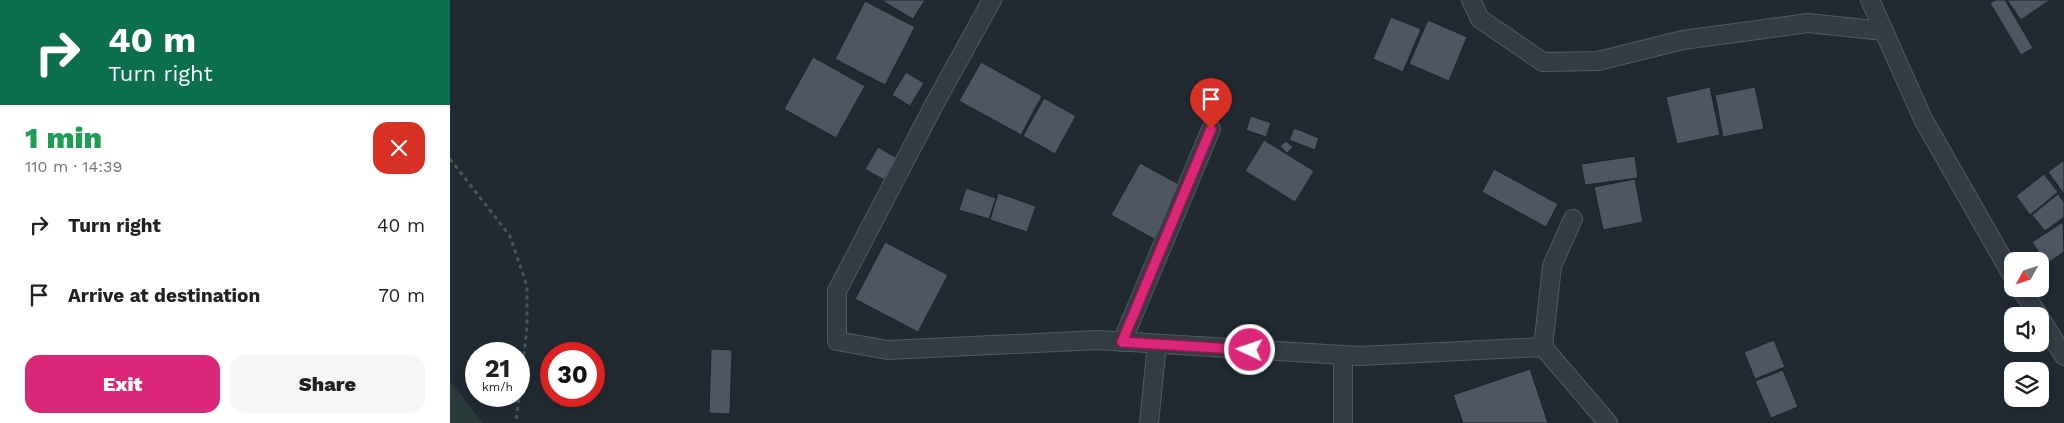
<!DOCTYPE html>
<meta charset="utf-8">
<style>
body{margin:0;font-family:"Work Sans",sans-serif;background:#f6f6f6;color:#202124;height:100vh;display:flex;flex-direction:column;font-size:19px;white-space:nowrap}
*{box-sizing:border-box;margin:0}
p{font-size:16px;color:#757577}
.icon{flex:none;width:28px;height:28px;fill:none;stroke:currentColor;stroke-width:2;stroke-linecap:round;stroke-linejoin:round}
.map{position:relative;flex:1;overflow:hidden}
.details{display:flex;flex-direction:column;background:#fff;width:450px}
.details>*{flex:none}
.hud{background:#0b6e4f;color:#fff;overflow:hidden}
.needle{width:32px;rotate:230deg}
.fabs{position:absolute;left:1554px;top:252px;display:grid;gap:10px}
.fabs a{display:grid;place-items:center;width:45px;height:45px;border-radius:10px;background:#fff;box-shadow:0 2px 8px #0003;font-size:25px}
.speed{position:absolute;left:15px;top:342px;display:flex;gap:10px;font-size:25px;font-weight:700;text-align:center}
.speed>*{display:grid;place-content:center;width:65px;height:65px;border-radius:50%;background:#fff;box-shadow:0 2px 8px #0003;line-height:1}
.speed small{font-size:12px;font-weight:400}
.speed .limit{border:8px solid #d22;background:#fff;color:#111}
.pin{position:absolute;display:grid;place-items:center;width:42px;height:42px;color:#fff;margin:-51px -21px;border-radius:50% 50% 50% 0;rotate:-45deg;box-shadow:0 0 5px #0007}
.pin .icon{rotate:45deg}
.me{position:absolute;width:55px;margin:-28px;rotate:273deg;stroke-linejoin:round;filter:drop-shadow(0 0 4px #0008)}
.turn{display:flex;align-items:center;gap:18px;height:105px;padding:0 25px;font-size:22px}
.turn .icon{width:65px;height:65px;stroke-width:2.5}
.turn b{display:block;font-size:35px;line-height:42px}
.round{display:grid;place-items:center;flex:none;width:52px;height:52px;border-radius:15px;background:#f6f6f6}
.head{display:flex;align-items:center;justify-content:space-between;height:85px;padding:0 25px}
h1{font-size:30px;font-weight:800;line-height:38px;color:#1e9e55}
.primary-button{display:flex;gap:10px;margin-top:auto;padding:10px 25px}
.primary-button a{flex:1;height:58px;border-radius:15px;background:#db2777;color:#fff;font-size:20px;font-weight:800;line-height:58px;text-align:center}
.primary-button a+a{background:#f6f6f6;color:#202124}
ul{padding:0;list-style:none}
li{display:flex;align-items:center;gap:15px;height:70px;padding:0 25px}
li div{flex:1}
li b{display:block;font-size:19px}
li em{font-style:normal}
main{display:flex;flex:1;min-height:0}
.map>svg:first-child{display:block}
.green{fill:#293a39}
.building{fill:#4d5662;stroke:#1c232a}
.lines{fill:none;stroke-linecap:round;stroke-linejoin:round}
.minor-casing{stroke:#525a62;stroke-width:20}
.path{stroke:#485759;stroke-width:3;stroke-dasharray:4 4;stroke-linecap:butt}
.minor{stroke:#343c44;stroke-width:18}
.route-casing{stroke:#8e194d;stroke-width:12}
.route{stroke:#db2777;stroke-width:9}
</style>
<main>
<section class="details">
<div class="hud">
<div class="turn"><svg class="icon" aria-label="right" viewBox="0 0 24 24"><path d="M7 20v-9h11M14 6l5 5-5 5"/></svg><div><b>40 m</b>Turn right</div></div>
</div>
<div class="head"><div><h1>1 min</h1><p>110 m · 14:39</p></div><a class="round" style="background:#d93025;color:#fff"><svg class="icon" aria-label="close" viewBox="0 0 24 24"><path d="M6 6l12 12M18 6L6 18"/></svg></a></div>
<ul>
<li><svg class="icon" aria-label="right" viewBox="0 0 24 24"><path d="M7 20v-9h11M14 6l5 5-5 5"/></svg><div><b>Turn right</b></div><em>40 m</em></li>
<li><svg class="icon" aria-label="arrive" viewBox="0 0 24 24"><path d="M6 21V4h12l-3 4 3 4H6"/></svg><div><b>Arrive at destination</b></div><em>70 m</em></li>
</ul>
<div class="primary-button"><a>Exit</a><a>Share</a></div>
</section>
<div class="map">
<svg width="1614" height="423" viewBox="0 0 1614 423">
<rect width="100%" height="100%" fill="#212a33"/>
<!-- green -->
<path class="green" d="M0,381L33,423H0Z"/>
<!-- building -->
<g class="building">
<path d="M431,0H475L463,19Z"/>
<path d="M1546,0H1555L1583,48L1571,55L1540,3Z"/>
<path d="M1557,0H1600L1571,20Z"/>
<path d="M415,1L465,27L435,85L385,59Z"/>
<path d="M941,17L971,29L953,72L923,59Z"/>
<path d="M978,20L1017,37L999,81L959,64Z"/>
<path d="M363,57L415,86L386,138L334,109Z"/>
<path d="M531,62L592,96L571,135L509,101Z"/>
<path d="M456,72L474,83L460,106L442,95Z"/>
<path d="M1260,87L1270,135L1227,144L1216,97Z"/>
<path d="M1305,87L1314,129L1273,137L1265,95Z"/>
<path d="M594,98L626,116L605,154L573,136Z"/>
<path d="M801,116L821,123L816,137L796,130Z"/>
<path d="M844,128L869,138L865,150L839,140Z"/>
<path d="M814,140L864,171L845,202L795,171Z"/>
<path d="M836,141L843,147L837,153L830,146Z"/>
<path d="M428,147L447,158L434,180L415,169Z"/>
<path d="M1185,156L1188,178L1135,185L1131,164Z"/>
<path d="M1614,160V194L1598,172Z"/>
<path d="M690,163L732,186L704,239L661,215Z"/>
<path d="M1044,169L1108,204L1096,227L1032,192Z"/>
<path d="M1594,174L1608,192L1580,215L1566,196Z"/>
<path d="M1185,179L1193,222L1153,230L1144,187Z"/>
<path d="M516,188L546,198L539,219L509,210Z"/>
<path d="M548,193L586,206L577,232L540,220Z"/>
<path d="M1608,194L1614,202V217L1595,231L1582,215Z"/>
<path d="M1613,222L1614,252L1596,264L1582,242Z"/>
<path d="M435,242L498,275L468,332L405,299Z"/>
<path d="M1324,340L1335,367L1305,379L1294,352Z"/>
<path d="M261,349L282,350L280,414L259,413Z"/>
<path d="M1080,369L1098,423H1013L1003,395Z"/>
<path d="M1333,370L1348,407L1321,418L1305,381Z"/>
</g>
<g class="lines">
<defs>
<g id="minor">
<path d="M542,0L485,103L387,291V341L438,350L648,340L910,356L1093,347L1158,423"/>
<path d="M1021,0L1030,19L1093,62L1148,61L1233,40L1358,23L1434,31"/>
<path d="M1420,0L1473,119L1562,275"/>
<path d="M1571,289L1589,316"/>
<path d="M1590,318L1614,356"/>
<path d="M672,342L761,129"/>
<path d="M1093,347L1102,266L1123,219"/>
<path d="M699,423L707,344"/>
<path d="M893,423V355"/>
</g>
</defs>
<!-- minor casing -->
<use href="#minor" class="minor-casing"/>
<!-- path -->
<path class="path" d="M0,159L60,236L77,286V327L66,423"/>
<!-- minor -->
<use href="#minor" class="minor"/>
</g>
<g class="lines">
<defs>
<path id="route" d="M761,129L672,342L800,350"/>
</defs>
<!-- route casing -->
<use href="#route" class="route-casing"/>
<!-- route -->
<use href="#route" class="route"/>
</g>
</svg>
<div class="fabs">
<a><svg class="needle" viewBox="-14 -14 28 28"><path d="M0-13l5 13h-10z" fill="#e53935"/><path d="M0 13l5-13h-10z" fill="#757577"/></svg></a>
<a><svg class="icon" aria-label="sound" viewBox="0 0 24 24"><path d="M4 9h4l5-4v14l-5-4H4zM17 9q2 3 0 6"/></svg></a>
<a><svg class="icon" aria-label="layers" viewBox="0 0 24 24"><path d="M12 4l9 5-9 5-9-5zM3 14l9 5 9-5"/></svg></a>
</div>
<div class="speed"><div>21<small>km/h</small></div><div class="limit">30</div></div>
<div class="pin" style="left:761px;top:129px;background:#d93025"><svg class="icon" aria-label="arrive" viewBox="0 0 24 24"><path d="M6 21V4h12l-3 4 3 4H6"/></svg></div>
<svg class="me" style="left:800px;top:350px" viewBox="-20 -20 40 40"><circle r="17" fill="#db2777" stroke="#fff" stroke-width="3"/><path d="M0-11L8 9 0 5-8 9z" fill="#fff"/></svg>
</div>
</main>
